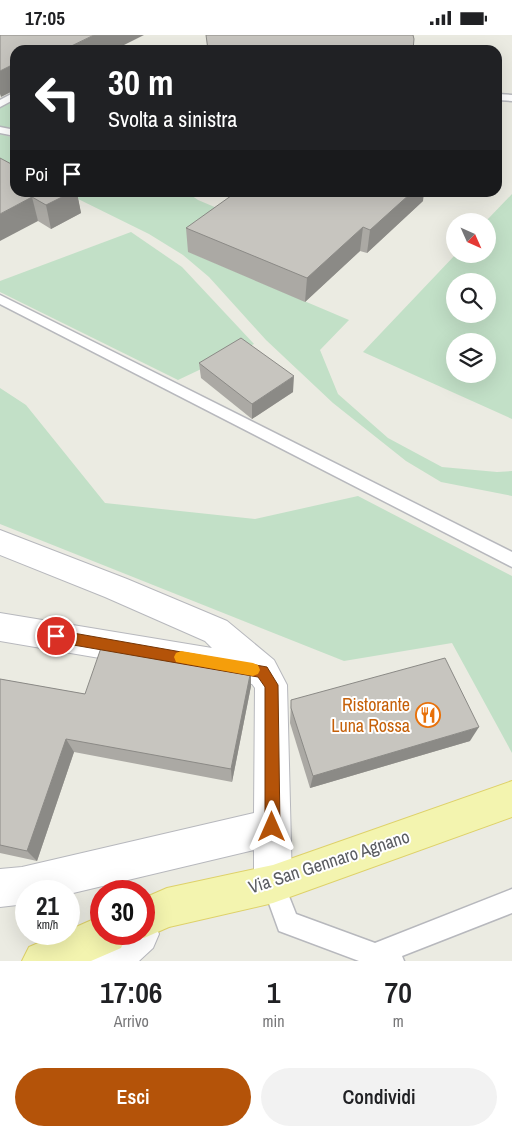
<!DOCTYPE html>
<html lang="it">
<style>
body{margin:0;font-family:"Archivo Narrow",sans-serif;background:#f2f2f2;color:#202124;height:100vh;display:flex;flex-direction:column;font-size:19px;white-space:nowrap}
*{box-sizing:border-box;margin:0}
p{font-size:16px;color:#757577}
.icon{flex:none;width:28px;height:28px;fill:none;stroke:currentColor;stroke-width:2;stroke-linecap:round;stroke-linejoin:round}
.map{position:relative;height:926px;overflow:hidden}
.drawer{display:flex;flex-direction:column;background:#fff;flex:1}
.drawer>*{flex:none}
.top-card{position:absolute;left:10px;top:10px;width:492px;height:152px;border-radius:15px;box-shadow:0 5px 20px #0002;background:#202124;color:#fff;overflow:hidden}
.needle{width:32px;rotate:135deg}
.buttons{position:absolute;left:446px;top:178px;display:grid;gap:10px}
.buttons a{display:grid;place-items:center;width:50px;height:50px;border-radius:50%;background:#fff;box-shadow:0 5px 20px #0002;font-size:25px}
.speed{position:absolute;left:15px;top:845px;display:flex;gap:10px;font-size:25px;font-weight:700;text-align:center}
.speed>*{display:grid;place-content:center;width:65px;height:65px;border-radius:50%;background:#fff;box-shadow:0 5px 20px #0002;line-height:1}
.speed small{font-size:12px;font-weight:400}
.speed .limit{border:8px solid #d22;background:#fff;color:#111}
.pin{position:absolute;display:grid;place-items:center;width:42px;height:42px;color:#fff;margin:-21px;border:2px solid #fff;border-radius:50%;box-shadow:0 1px 5px #0007}
.me{position:absolute;width:55px;margin:-28px;rotate:0deg;stroke-linejoin:round;filter:drop-shadow(0 0 4px #0008)}
.turn{display:flex;align-items:center;gap:18px;height:105px;padding:0 15px;font-size:22px}
.turn .icon{width:65px;height:65px;stroke-width:2.5}
.turn b{display:block;font-size:35px;line-height:42px}
.then{display:flex;align-items:center;height:48px;padding:0 15px;background:#0003;gap:10px;font-size:19px}
.eta{display:flex;justify-content:space-evenly;align-items:center;height:85px;text-align:center}
.eta b{font-size:30px;font-weight:600;line-height:35px}
.cta{display:flex;gap:10px;margin-top:auto;padding:10px 15px}
.cta a{flex:1;height:58px;border-radius:30px;background:#b45309;color:#fff;font-size:20px;font-weight:600;line-height:58px;text-align:center}
.cta a+a{background:#f2f2f2;color:#202124}
.status{display:flex;justify-content:space-between;align-items:center;height:35px;padding:0 25px;background:#fff;direction:ltr}
.status svg{height:14px;fill:currentColor}
.map>svg:first-child{display:block}
.green{fill:#c2e0c7;fill-rule:evenodd}
.lines{fill:none;stroke-linecap:round;stroke-linejoin:round}
.lane-casing{stroke:#b7b8bd;stroke-width:3}
.street-casing{stroke:#b7b8bd;stroke-width:2}
.secondary-casing{stroke:#b6b7bd;stroke-width:2}
.primary-casing{stroke:#ded169;stroke-width:2}
.lane{fill:#fff;fill-rule:evenodd}
.street{fill:#fff;fill-rule:evenodd}
.secondary{fill:#fff;fill-rule:evenodd}
.primary{fill:#f3f4af;fill-rule:evenodd}
.wall{fill:#aba9a4}
.shaded-wall{fill:#8b8a86}
.building{fill:#c7c5bf;stroke:#8b8a86}
.route{fill:#b45309;stroke:#753606}
.slow{fill:#f59e0b}
.labels{text-anchor:middle;stroke-width:4;stroke-linejoin:round;paint-order:stroke}
.near-food-label{font-size:18px;fill:#c56008;stroke:#fff;text-anchor:end}
.near-street-label{font-size:18px;fill:#5a5c61;stroke:#fff}
</style>
<div class="status"><b>17:05</b><svg viewBox="0 0 49 12"><path d="M0 12V9h3v3zM5 12V6h3v6zM10 12V3h3v9zM15 12V0h3v12zM26 1h20v11H26zM47 4h2v5h-2z"/></svg></div>
<div class="map">
<svg width="512" height="926" viewBox="0 0 512 926">
<rect width="100%" height="100%" fill="#ebebe2"/>
<!-- green -->
<g class="green">
<path d="M15,65V71L11,73L10,78L15,79V94L0,92V73Z"/>
<path d="M0,99L15,103V136L0,135Z"/>
<path d="M66,158H188L198,165L236,181L189,217L349,285L320,315L338,359L388,403L442,432L497,437L512,436V461L441,447L406,426L333,368L266,305L209,242L183,220L149,199Z"/>
<path d="M512,159V384L363,317L456,219H488L486,186ZM455,246H488V279H455ZM455,306H488V339H455Z"/>
<path d="M131,197L182,232L254,309L178,345L0,257V246Z"/>
<path d="M0,353L26,370L105,468L255,484L358,461L512,541V718L452,608L344,626L0,489Z"/>
</g>
<g class="lines">
<defs>
<g id="lane">
<path d="M15,57V64L0,72V65Z"/>
<path d="M498,59L512,60V66L498,65Z"/>
<path d="M0,92L15,95V101L0,98Z"/>
<path d="M0,260L512,517V532L0,269Z"/>
<path d="M273,838L281,841L296,879L375,908L512,854V878L402,921L404,926H359L279,896L262,849L265,841Z"/>
</g>
<path id="street" d="M0,495L127,544L227,586L274,625L287,650L292,849L287,863L273,868L259,863L254,849V815L69,859V856H26V869L0,872V834L22,832L254,778L255,653L252,649L0,606V578L212,613L205,606L105,562L0,520Z"/>
<path id="secondary" d="M144,881L153,885L159,899L153,913L139,926H87L94,912L108,899H144Z"/>
<g id="primary">
<path d="M512,746V782L273,868L169,892L144,903L134,899H144V863L167,853L273,830Z"/>
<path d="M101,881V899H127L121,913L91,926H22L29,912L59,899H69V895Z"/>
</g>
</defs>
<!-- lane casing -->
<use href="#lane" class="lane-casing"/>
<!-- street casing -->
<use href="#street" class="street-casing"/>
<!-- secondary casing -->
<use href="#secondary" class="secondary-casing"/>
<!-- primary casing -->
<use href="#primary" class="primary-casing"/>
<!-- lane -->
<use href="#lane" class="lane"/>
<!-- street -->
<use href="#street" class="street"/>
<!-- secondary -->
<use href="#secondary" class="secondary"/>
<!-- primary -->
<use href="#primary" class="primary"/>
</g>
<!-- wall -->
<g class="wall">
<path d="M15,158H77L81,178L51,194L38,186Z"/>
<path d="M423,166L367,218L360,216L305,267L188,217L186,193Z"/>
<path d="M199,328L293,357L252,384L201,343Z"/>
<path d="M251,635V651L232,747L74,717L37,826L0,818V644L85,659Z"/>
<path d="M291,665L470,706L310,753L290,688Z"/>
</g>
<!-- shaded-wall -->
<g class="shaded-wall">
<path d="M94,0H144L114,15H63Z"/>
<path d="M10,31L15,38V56V55L1,62L0,59V36Z"/>
<path d="M70,158H77L81,178L51,194L46,170Z"/>
<path d="M411,158H424L423,166L367,218L370,195Z"/>
<path d="M32,162L38,186L0,206V179Z"/>
<path d="M363,192L360,216L305,267L307,243Z"/>
<path d="M294,341L293,357L252,384V369Z"/>
<path d="M251,635V651L232,747L231,734Z"/>
<path d="M479,692L470,706L310,753L313,741Z"/>
<path d="M66,704L74,717L37,826L27,816Z"/>
</g>
<!-- building -->
<g class="building">
<path d="M0,0H94L63,15H15V38L11,40L10,31L0,36Z"/>
<path d="M206,0H413L414,4L413,15H208Z"/>
<path d="M0,123L15,131V158H70L46,170L32,162L0,179Z"/>
<path d="M235,158H411L370,195L363,192L307,243L186,193Z"/>
<path d="M241,303L294,341L252,369L199,328Z"/>
<path d="M102,610L251,635L231,734L66,704L27,816L0,810V644L85,659Z"/>
<path d="M445,623L479,692L313,741L291,673V665Z"/>
</g>
<!-- route -->
<path class="route" d="M56,595L267,632L278,650L280,792L278,798L272,800L267,798L265,792V652L258,642L56,607L52,605L50,601L52,597Z"/>
<!-- slow -->
<path class="slow" d="M181,616L253,628L258,630L260,635L258,639L253,641L181,628L176,627L174,622L176,618Z"/>
<!-- icons -->
<defs>
<symbol id="restaurant-ring" viewBox="-11 -11 22 22"><circle r="9.5" fill="#fff" stroke="#e8710a" stroke-width="1.5"/><path d="M-5-6h1v4h1v-4h1v4h1v-4h1v5L-1.5 .5V6h-2V.5L-5-1ZM5-6V6H3V1.5H1.5Q1.5-4 5-6Z" fill="#e8710a"/></symbol>
</defs>
<g fill-rule="evenodd">
<use href="#restaurant-ring" x="414" y="666" width="28" height="28"/>
</g>
<g class="labels">
<!-- near-food labels -->
<g class="near-food-label">
<text x="410" y="676">Ristorante<tspan x="410" dy="21">Luna Rossa</tspan></text>
</g>
<!-- near-street labels -->
<g class="near-street-label">
<text transform="translate(329 827) rotate(-18)" y="6">Via San Gennaro Agnano</text>
</g>
</g>
</svg>
<div class="buttons">
<a><svg class="needle" viewBox="-14 -14 28 28"><path d="M0-13l5 13h-10z" fill="#e53935"/><path d="M0 13l5-13h-10z" fill="#757577"/></svg></a>
<a><svg class="icon" aria-label="search" viewBox="0 0 24 24"><circle cx="10" cy="10" r="6"/><path d="M15 15l6 6"/></svg></a>
<a><svg class="icon" aria-label="layers" viewBox="0 0 24 24"><path d="M12 4l9 5-9 5-9-5zM3 14l9 5 9-5"/></svg></a>
</div>
<div class="speed"><div>21<small>km/h</small></div><div class="limit">30</div></div>
<div class="pin" style="left:56px;top:601px;background:#d93025"><svg class="icon" aria-label="arrive" viewBox="0 0 24 24"><path d="M6 21V4h12l-3 4 3 4H6"/></svg></div>
<svg class="me" style="left:272px;top:792px" viewBox="-20 -20 40 40"><path d="M0-17L14 15 0 8-14 15z" fill="#b45309" stroke="#fff" stroke-width="4"/></svg>
<div class="top-card">
<div class="turn"><svg class="icon" aria-label="left" viewBox="0 0 24 24"><path d="M17 20v-9H6M10 6l-5 5 5 5"/></svg><div><b>30 m</b>Svolta a sinistra</div></div>
<div class="then">Poi<svg class="icon" aria-label="arrive" viewBox="0 0 24 24"><path d="M6 21V4h12l-3 4 3 4H6"/></svg></div>
</div>
</div>
<section class="drawer">
<div class="eta">
<div><b>17:06</b><p>Arrivo</p></div>
<div><b>1</b><p>min</p></div>
<div><b>70</b><p>m</p></div>
</div>
<div class="cta"><a>Esci</a><a>Condividi</a></div>
</section>
